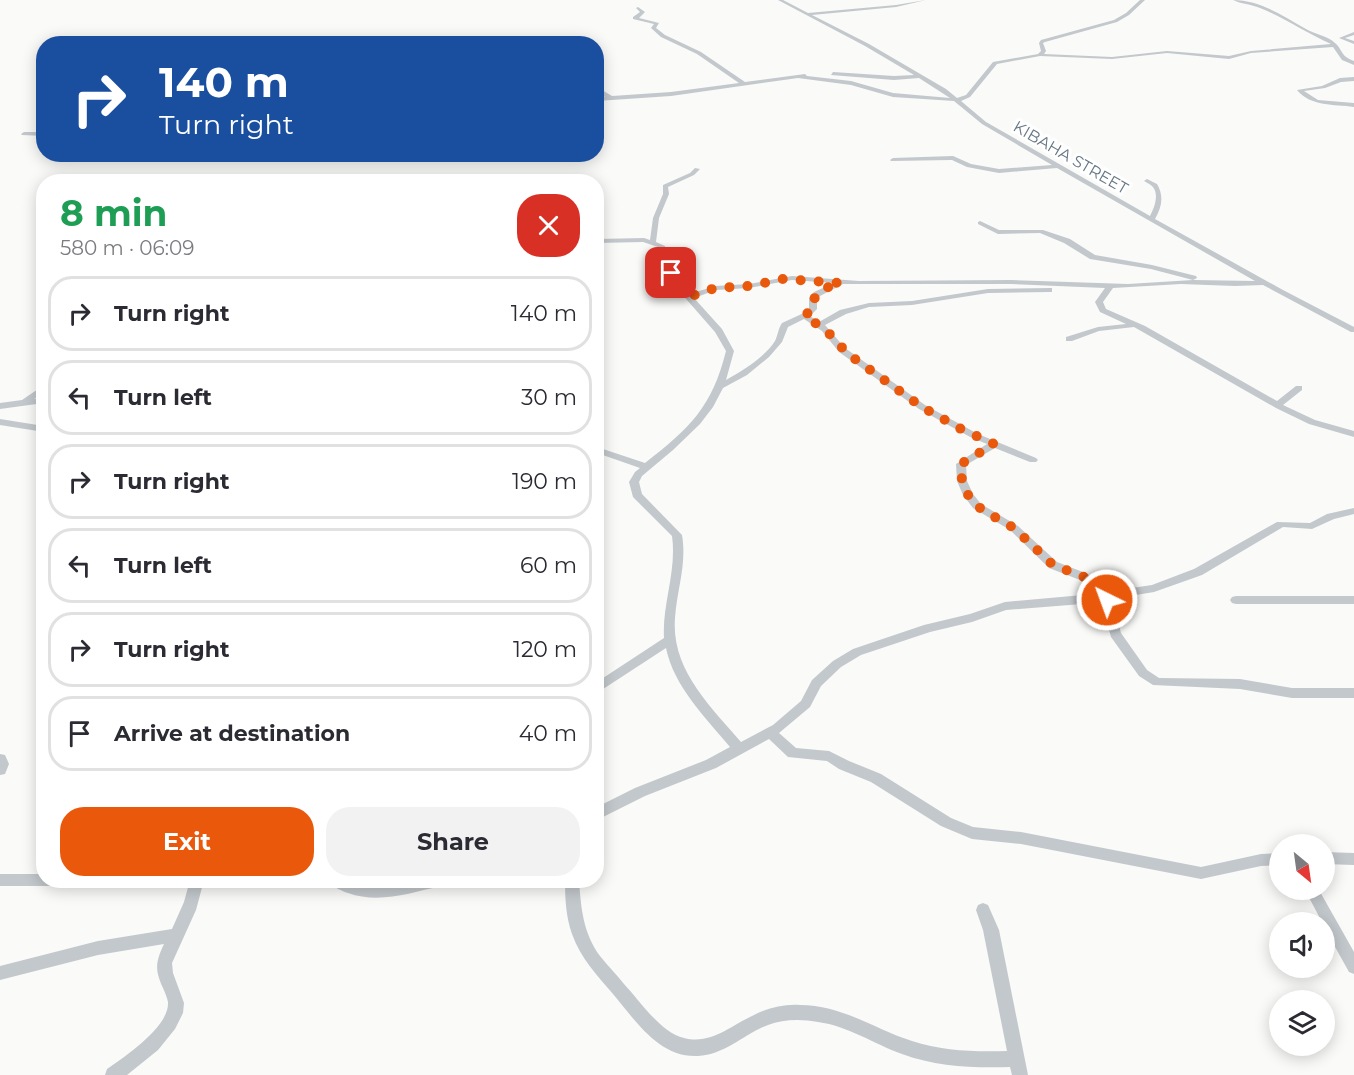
<!DOCTYPE html>
<meta charset="utf-8">
<style>
body{margin:0;font-family:Montserrat,sans-serif;background:#f2f2f3;color:#2b2b33;height:100vh;display:flex;flex-direction:column;font-size:22px;white-space:nowrap}
*{box-sizing:border-box;margin:0}
p{font-size:20px;color:#7c7c81}
.icon{flex:none;width:33px;height:33px;fill:none;stroke:currentColor;stroke-width:2;stroke-linecap:round;stroke-linejoin:round}
.map{position:relative;flex:1;overflow:hidden}
.side{position:absolute;left:36px;top:174px;width:568px;height:714px;display:flex;flex-direction:column;background:#fff;border-radius:24px;box-shadow:0 3px 15px #0003}
.side>*{flex:none}
.hud{position:absolute;left:36px;top:36px;width:568px;height:126px;border-radius:24px;box-shadow:0 3px 15px #0003;background:#1a4fa0;color:#fff;overflow:hidden}
.needle{width:39px;rotate:151deg}
.fabs{position:absolute;left:1269px;top:834px;display:grid;gap:12px}
.fabs a{display:grid;place-items:center;width:66px;height:66px;border-radius:50%;background:#fff;box-shadow:0 3px 15px #0003;font-size:30px}
.pin{position:absolute;display:grid;place-items:center;width:51px;height:51px;color:#fff;margin:-26px;border-radius:12px;box-shadow:0 3px 9px #0006}
.me{position:absolute;width:66px;margin:-33px;rotate:318deg;stroke-linejoin:round;filter:drop-shadow(0 0 4px #0008)}
.turn{display:flex;align-items:center;gap:21px;height:126px;padding:0 24px;font-size:27px}
.turn .icon{width:78px;height:78px;stroke-width:2.5}
.turn b{display:block;font-size:42px;line-height:51px}
.round{display:grid;place-items:center;flex:none;width:63px;height:63px;border-radius:24px;background:#f2f2f3}
.summary{display:flex;align-items:center;justify-content:space-between;height:102px;padding:0 24px}
h1{font-size:36px;font-weight:700;line-height:45px;color:#1e9e55}
.primary-button{display:flex;gap:12px;margin-top:auto;padding:12px 24px}
.primary-button a{flex:1;height:69px;border-radius:24px;background:#ea580c;color:#fff;font-size:24px;font-weight:700;line-height:69px;text-align:center}
.primary-button a+a{background:#f2f2f3;color:#2b2b33}
ul{padding:0;list-style:none}
li{display:flex;align-items:center;gap:18px;height:75px;margin:0 12px 9px;padding:0 12px;border:3px solid #e1e1e2;border-radius:24px}
li div{flex:1}
li b{display:block;font-size:22px}
li em{font-style:normal}
.map>svg:first-child{display:block}
.lines{fill:none;stroke-linecap:round;stroke-linejoin:round}
.street{fill:#c3c8cc;fill-rule:evenodd}
.route{stroke:#ea580c;stroke-width:10;stroke-dasharray:0 18}
.labels{text-anchor:middle;stroke-width:6;stroke-linejoin:round;paint-order:stroke}
.far-street-label{font-size:16px;fill:#657683;stroke:#fff}
</style>
<div class="map">
<svg width="1354" height="1075" viewBox="0 0 1354 1075">
<rect width="100%" height="100%" fill="#fafaf8"/>
<g class="lines">
<!-- street -->
<g class="street">
<path d="M778,0H783L808,13L896,5L926,0L896,7L812,15L869,44L946,89L957,98L966,95L993,62L1038,54L1041,51L1039,43L1041,40L1114,20L1126,13L1140,0H1145L1129,15L1117,22L1045,42L1043,43L1046,51L1044,54L1112,57L1167,51L1229,56L1251,51L1331,44C1306,33 1285,18 1260,8C1251,4 1241,4 1233,0C1260,0 1283,16 1306,29C1314,34 1328,36 1335,43C1343,50 1340,56 1354,61V65L1342,60L1333,47L1251,53L1229,59L1167,53L1112,59L1040,56L997,64L970,97L961,101L986,122L1150,216C1154,208 1160,194 1152,186C1150,184 1147,183 1144,181L1147,179L1157,184C1164,196 1162,207 1155,219L1283,290L1354,327V332H1351L1263,285L1235,286L1181,284L1113,288L1103,302L1106,309L1145,326L1277,401L1296,386H1302V390L1283,405L1315,420L1354,431V437L1309,424L1276,408L1134,327L1099,331L1072,341H1066V337L1098,327L1126,324L1100,312L1095,302L1105,288L1011,284H843L820,296L817,298V309L810,316L819,322L840,310L869,303L912,301L988,289L1052,288V292H1049L988,293L912,305L869,307L846,314L825,325L845,348L925,405L978,434L1036,458L1038,460L1036,462H1030L995,448L966,465L967,481L973,494L981,504L1018,526L1057,562L1088,574L1105,592L1152,585L1194,569L1277,522L1310,523L1327,514L1354,508V514L1334,519L1312,529L1283,527L1202,575L1154,592L1112,599L1121,633L1147,670L1159,678L1240,679L1292,688H1354V698H1292L1240,689L1153,685L1139,676L1111,637L1101,601L1082,604L1006,610L972,622L930,632L861,655L841,667L821,686L810,707L779,733L796,748L829,751L849,761L881,774L951,818L973,827L1021,832L1201,867L1261,854L1280,853V865L1261,866L1201,879L1021,844L972,839L941,826L871,782L839,769L827,761L788,757L769,739L716,768L645,796L597,820V807L635,788L706,760L730,747C706,718 674,687 666,648L597,693V682L664,638C662,604 677,571 672,536L633,497L629,482L635,472L640,468L597,453V447L645,463C690,428 712,407 726,351L715,332L673,284L658,247L643,242L597,243V239L644,238L650,240L653,218L663,194V185L690,173L695,168L700,169L694,175L668,187L669,194L659,218L656,242L665,246L680,283L690,294L715,286L749,284L792,276L859,281L1011,280L1128,284L1193,280L1151,269L1090,259L1064,243L1040,233L998,234L978,224V222L980,221L999,230H1043L1070,239L1095,255L1152,265L1196,276L1197,278L1193,280L1255,281L1057,168L999,173L967,167L952,160L891,161L890,160L893,158L953,156L971,164L999,169L1052,165L982,124L954,101L893,97L851,85L798,78L671,96L597,101V97H605L597,91V87L612,96L671,92L739,83L697,54L661,37L651,28L654,24L633,19V17L640,12L636,8L638,7L645,12L639,18L659,23L656,28L665,35L701,52L745,82L805,74L807,76L851,81L893,93L950,98L919,78L894,80L831,75L833,72L894,76L914,75L865,46ZM792,280L834,283L814,292L809,298V309L806,312L782,323C778,329 778,335 775,341C764,358 743,370 726,380L734,351L722,329L694,298L716,290L749,288ZM804,319L822,331L839,352L919,409L972,438L987,444L956,464L957,481L963,495L973,508L1010,530L1049,568L1080,580L1094,594L1005,602L970,614L924,625L853,649L833,661L812,680L801,701L773,725L741,742C710,706 671,669 675,618C677,589 687,564 682,535L642,494L639,482L642,476L673,450L700,424L713,407L723,388L747,375L769,357L782,342L788,327Z"/>
<path d="M1354,32V35L1345,38L1354,41V44L1339,38Z"/>
<path d="M1354,77V81L1341,82L1325,88L1304,91L1318,100L1354,103V107C1334,104 1311,107 1297,90L1322,86L1340,78Z"/>
<path d="M24,132H44V136L22,135L21,134Z"/>
<path d="M44,385V392L34,399L44,397V403L0,409V403L22,400Z"/>
<path d="M0,419L44,426V432L0,425Z"/>
<path d="M1236,596H1354V604H1236L1232,603L1230,600L1232,597Z"/>
<path d="M0,754L5,755L9,764L5,774L0,775Z"/>
<path d="M1324,852L1354,853V865L1324,864Z"/>
<path d="M0,874H44V880H55L53,885L48,886H0Z"/>
<path d="M190,880H204L196,910L172,963L173,973L184,1003L183,1013L175,1029L158,1050L127,1075H105L107,1069C126,1056 170,1026 168,1002C167,997 165,993 163,988C155,970 155,963 164,944L98,955L0,980V966L98,941L172,929L184,902Z"/>
<path d="M329,880H350L360,884L373,885L411,880H448L446,885L441,886C410,893 379,904 348,893C341,891 333,887 329,880Z"/>
<path d="M565,880H579C581,908 583,933 600,956C608,966 616,974 624,984C640,1001 661,1033 684,1038C711,1045 730,1026 752,1016C767,1008 783,1004 800,1005C842,1005 874,1029 912,1041C942,1051 975,1052 1007,1051L983,930L976,910L978,905L983,903L988,905L999,930L1028,1075H1012L1010,1067C974,1068 937,1067 902,1054C874,1044 848,1026 818,1022C802,1019 783,1019 768,1025C744,1034 725,1055 698,1056C659,1058 635,1020 613,994C597,975 581,959 572,934C566,917 565,899 565,880Z"/>
<path d="M1305,890H1319L1354,952V974L1349,972L1324,927V922H1322Z"/>
</g>
</g>
<g class="lines">
<!-- route -->
<path class="route" d="M671,273L689,297L715,288L749,286L783,279L841,283C824,289 813,289 813,309L804,316L825,329L848,354L922,407L961,429L994,444L961,464L962,482L971,501L984,511L1014,528L1053,565L1084,577L1103,597H1106L1107,600"/>
</g>
<g class="labels">
<!-- far-street labels -->
<g class="far-street-label">
<text transform="translate(1071 157) rotate(30)" y="6">KIBAHA STREET</text>
</g>
</g>
</svg>
<div class="fabs">
<a><svg class="needle" viewBox="-14 -14 28 28"><path d="M0-13l5 13h-10z" fill="#e53935"/><path d="M0 13l5-13h-10z" fill="#7c7c81"/></svg></a>
<a><svg class="icon" aria-label="sound" viewBox="0 0 24 24"><path d="M4 9h4l5-4v14l-5-4H4zM17 9q2 3 0 6"/></svg></a>
<a><svg class="icon" aria-label="layers" viewBox="0 0 24 24"><path d="M12 4l9 5-9 5-9-5zM3 14l9 5 9-5"/></svg></a>
</div>
<div class="pin" style="left:671px;top:273px;background:#d93025"><svg class="icon" aria-label="arrive" viewBox="0 0 24 24"><path d="M6 21V4h12l-3 4 3 4H6"/></svg></div>
<svg class="me" style="left:1107px;top:600px" viewBox="-20 -20 40 40"><circle r="17" fill="#ea580c" stroke="#fff" stroke-width="3"/><path d="M0-11L8 9 0 5-8 9z" fill="#fff"/></svg>
<div class="hud">
<div class="turn"><svg class="icon" aria-label="right" viewBox="0 0 24 24"><path d="M7 20v-9h11M14 6l5 5-5 5"/></svg><div><b>140 m</b>Turn right</div></div>
</div>
<section class="side">
<div class="summary"><div><h1>8 min</h1><p>580 m · 06:09</p></div><a class="round" style="background:#d93025;color:#fff"><svg class="icon" aria-label="close" viewBox="0 0 24 24"><path d="M6 6l12 12M18 6L6 18"/></svg></a></div>
<ul>
<li><svg class="icon" aria-label="right" viewBox="0 0 24 24"><path d="M7 20v-9h11M14 6l5 5-5 5"/></svg><div><b>Turn right</b></div><em>140 m</em></li>
<li><svg class="icon" aria-label="left" viewBox="0 0 24 24"><path d="M17 20v-9H6M10 6l-5 5 5 5"/></svg><div><b>Turn left</b></div><em>30 m</em></li>
<li><svg class="icon" aria-label="right" viewBox="0 0 24 24"><path d="M7 20v-9h11M14 6l5 5-5 5"/></svg><div><b>Turn right</b></div><em>190 m</em></li>
<li><svg class="icon" aria-label="left" viewBox="0 0 24 24"><path d="M17 20v-9H6M10 6l-5 5 5 5"/></svg><div><b>Turn left</b></div><em>60 m</em></li>
<li><svg class="icon" aria-label="right" viewBox="0 0 24 24"><path d="M7 20v-9h11M14 6l5 5-5 5"/></svg><div><b>Turn right</b></div><em>120 m</em></li>
<li><svg class="icon" aria-label="arrive" viewBox="0 0 24 24"><path d="M6 21V4h12l-3 4 3 4H6"/></svg><div><b>Arrive at destination</b></div><em>40 m</em></li>
</ul>
<div class="primary-button"><a>Exit</a><a>Share</a></div>
</section>
</div>
